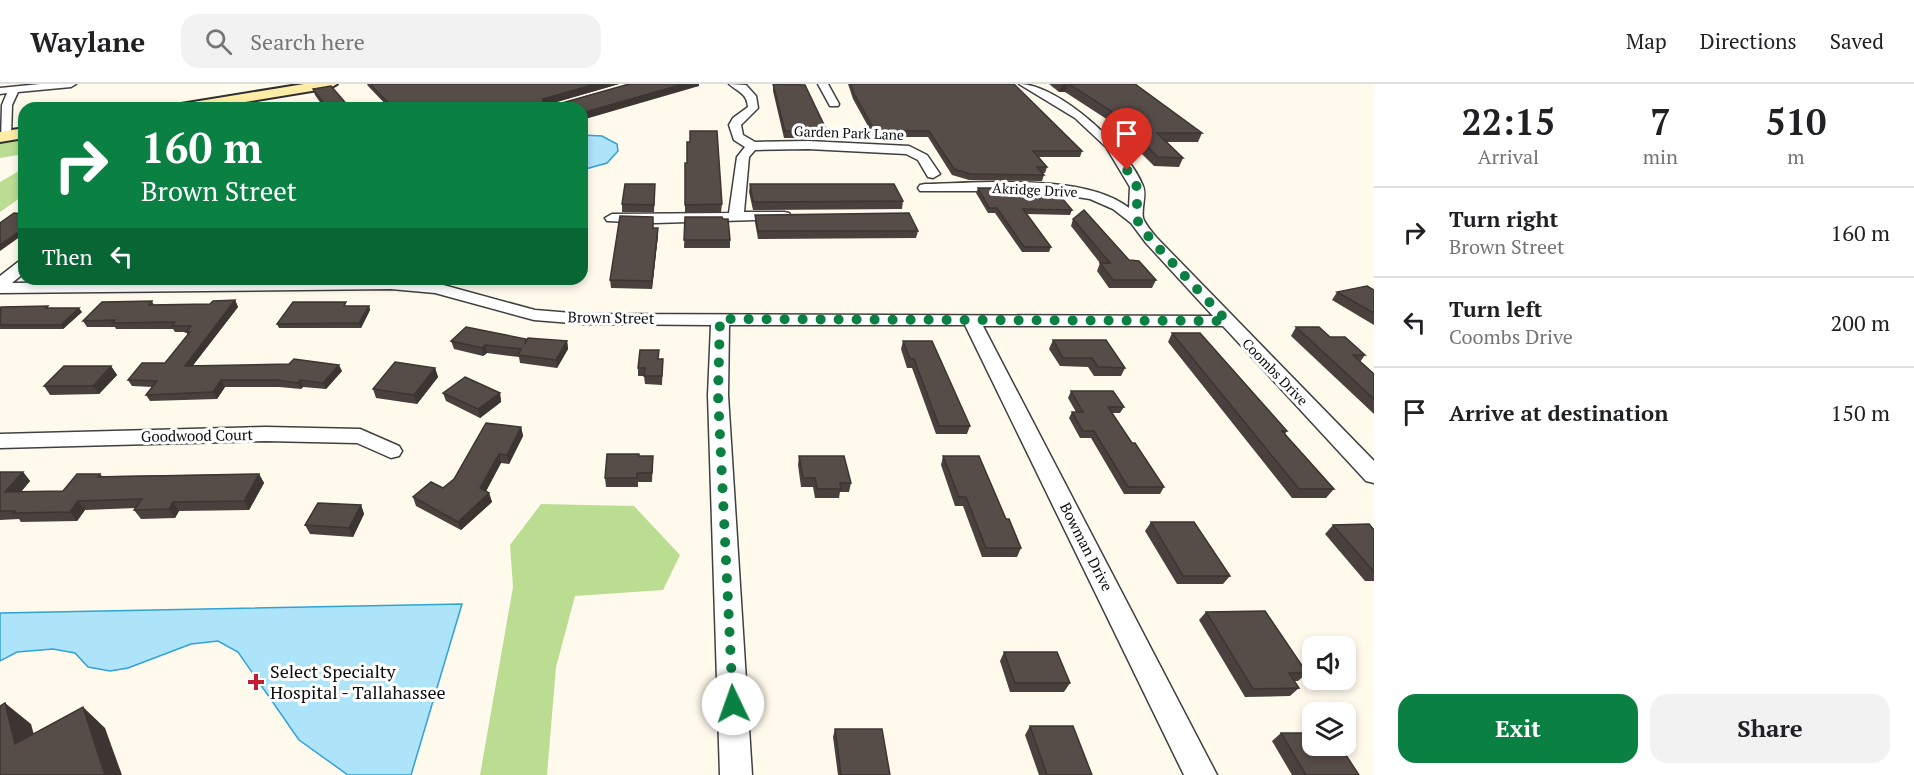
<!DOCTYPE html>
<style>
body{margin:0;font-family:"PT Serif",serif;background:#f2f2f2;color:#202124;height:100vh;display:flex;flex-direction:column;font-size:22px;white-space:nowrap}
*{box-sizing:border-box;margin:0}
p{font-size:20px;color:#757577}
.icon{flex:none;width:33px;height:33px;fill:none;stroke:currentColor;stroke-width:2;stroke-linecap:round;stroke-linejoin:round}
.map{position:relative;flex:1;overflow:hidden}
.drawer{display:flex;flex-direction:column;background:#fff;width:540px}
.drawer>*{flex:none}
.guide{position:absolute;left:18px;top:18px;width:570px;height:183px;border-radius:18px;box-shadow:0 3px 9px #0003;background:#0b8043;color:#fff;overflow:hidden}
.fabs{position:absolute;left:1302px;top:552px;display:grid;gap:12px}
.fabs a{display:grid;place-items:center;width:54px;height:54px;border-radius:12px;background:#fff;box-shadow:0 3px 9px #0003;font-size:30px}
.pin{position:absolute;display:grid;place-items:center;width:51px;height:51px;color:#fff;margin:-62px -26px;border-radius:50% 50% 50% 0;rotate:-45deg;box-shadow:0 0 6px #0007}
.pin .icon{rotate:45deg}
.me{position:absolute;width:66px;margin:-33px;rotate:357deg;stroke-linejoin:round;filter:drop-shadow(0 0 4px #0008)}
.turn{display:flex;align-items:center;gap:21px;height:126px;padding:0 24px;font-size:27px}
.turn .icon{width:78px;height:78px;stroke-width:2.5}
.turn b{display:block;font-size:42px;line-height:51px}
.then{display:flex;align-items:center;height:57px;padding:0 24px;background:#0003;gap:12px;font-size:22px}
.eta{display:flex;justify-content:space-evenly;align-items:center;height:102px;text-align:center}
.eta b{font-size:36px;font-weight:700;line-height:42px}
.primary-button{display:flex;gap:12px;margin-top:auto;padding:12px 24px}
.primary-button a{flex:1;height:69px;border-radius:18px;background:#0b8043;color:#fff;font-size:24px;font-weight:700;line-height:69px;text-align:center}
.primary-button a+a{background:#f2f2f2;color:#202124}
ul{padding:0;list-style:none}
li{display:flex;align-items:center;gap:18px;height:90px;padding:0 24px;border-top:2px solid #e0e0e0}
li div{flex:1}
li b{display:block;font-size:22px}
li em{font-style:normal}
header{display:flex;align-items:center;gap:36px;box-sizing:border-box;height:84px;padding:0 30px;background:#fff;border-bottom:2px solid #e0e0e0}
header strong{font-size:28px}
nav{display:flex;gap:33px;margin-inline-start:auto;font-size:21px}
.search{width:420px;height:54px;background:#f2f2f2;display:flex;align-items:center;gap:15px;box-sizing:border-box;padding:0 21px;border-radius:18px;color:#757577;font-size:22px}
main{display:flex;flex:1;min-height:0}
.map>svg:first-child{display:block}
.forest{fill:#bbdd92}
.water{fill:#aee4fa;stroke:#30a2d5;stroke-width:1.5}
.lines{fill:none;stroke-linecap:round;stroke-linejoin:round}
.minor-casing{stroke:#404040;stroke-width:3}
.secondary-casing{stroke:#2f2f2f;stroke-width:4}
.minor{fill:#fff;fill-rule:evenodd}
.secondary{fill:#ffeda7;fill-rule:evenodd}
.wall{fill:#4a413e}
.shaded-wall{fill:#3c3532}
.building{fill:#564c48;stroke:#3c3532;stroke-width:1.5}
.route{stroke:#0b8043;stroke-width:10;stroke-dasharray:0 18}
.poi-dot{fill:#c51d34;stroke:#fff;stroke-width:2}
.labels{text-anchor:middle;stroke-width:6;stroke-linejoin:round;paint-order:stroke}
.far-street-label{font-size:14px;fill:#0d0d0d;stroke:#fff}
.street-label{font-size:15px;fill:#0d0d0d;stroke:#fff}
.near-poi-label{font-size:18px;fill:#0d0d0d;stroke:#fff;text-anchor:start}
</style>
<header>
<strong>Waylane</strong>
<div class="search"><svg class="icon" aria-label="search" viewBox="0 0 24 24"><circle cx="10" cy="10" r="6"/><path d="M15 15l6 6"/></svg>Search here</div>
<nav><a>Map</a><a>Directions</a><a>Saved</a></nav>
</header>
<main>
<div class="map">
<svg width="1374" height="691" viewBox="0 0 1374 691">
<rect width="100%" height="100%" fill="#fffaec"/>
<!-- forest -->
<g class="forest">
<path d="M24,55V70L0,74V59Z"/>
<path d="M24,84V111L0,128V98Z"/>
<path d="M541,420L634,422L680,471L663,506L575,512L556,583L547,691H480L513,503L510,461Z"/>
</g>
<!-- water -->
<g class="water">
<path d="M582,51L602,52L617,60L618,67L607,79L582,86Z"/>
<path d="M462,520L411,691H348L299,656L238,568L218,557L191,560L128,584L110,587L88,583L75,569L53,565L17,568L0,577V529Z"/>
</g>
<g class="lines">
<defs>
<g id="minor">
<path d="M40,0H76L71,3L18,8L12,21L11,53L9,56H1L2,21L7,9L0,10V4Z"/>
<path d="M729,0L746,1L756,12L758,24L741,41L743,51L755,58L808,57L909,62L927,71L940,90L933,94L928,93L918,76L906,70L808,65L755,66L749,73L744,128H784L789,129L791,132L789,135L655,139L607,137L605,134L612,130L729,129L737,73L745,63L734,56L729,41L733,34L748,23C747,9 738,8 729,0Z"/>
<path d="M818,0H828L839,20L838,22H830Z"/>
<path d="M1019,0C1059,0 1129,65 1143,102C1147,111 1141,124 1143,134C1145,140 1152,148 1156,153L1374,377V399L1366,397L1223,242H983L1217,691H1184L965,241H729L728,311L752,691H720L708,311L711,241L584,240L534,236L435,209L391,205L0,209V192L18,178L24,176V189L12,199L391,195L436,199L535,226L584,230L1213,232L1146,159L1131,139L1113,125L1090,115L1037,107H920L918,104L920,101L925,100C980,99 1085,89 1129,124L1130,103L1106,63L1075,34Z"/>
<path d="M266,343L360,345L399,362L402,367L399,372L391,374L357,359L266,357L0,364V350Z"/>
</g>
<g id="secondary">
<path d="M304,0H337L330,4L208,24H174L181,20Z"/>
<path d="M24,44V54L0,58V48Z"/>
</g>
</defs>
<!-- minor casing -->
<use href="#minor" class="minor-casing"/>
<!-- secondary casing -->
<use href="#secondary" class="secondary-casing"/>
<!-- minor -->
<use href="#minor" class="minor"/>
<!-- secondary -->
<use href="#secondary" class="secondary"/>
</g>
<!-- wall -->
<g class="wall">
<path d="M367,0H619L553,19H562L629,0H699V2L582,24H389L368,2Z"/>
<path d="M773,0L827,47L826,54H784L773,7Z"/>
<path d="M848,0H1014L1082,67L1080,73H1039L1047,83L1045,89H1043L1044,91L1042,97L969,96L952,91L928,53H874L853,15Z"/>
<path d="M1049,0H1135L1202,49L1198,58H1167L1183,74L1179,83L1154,82L1108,36L1065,8H1059Z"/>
<path d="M313,5L350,24H324L315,11Z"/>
<path d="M685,79L722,120L721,128H685Z"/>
<path d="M750,100L903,117L902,125L753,126L749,108Z"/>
<path d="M978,104L1072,126L1070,131L1026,130L1051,163L1049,168H1022L995,129H988L976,109Z"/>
<path d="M655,107L654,128H622V120Z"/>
<path d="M755,131L918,147L916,154L758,155L755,138Z"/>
<path d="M685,133L723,135L730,156V164H684Z"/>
<path d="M1073,135L1156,196L1152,204H1109L1097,187L1100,179L1071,142Z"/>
<path d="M658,151L652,205L611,204L610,196Z"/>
<path d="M1374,206V241L1332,216L1337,208Z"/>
<path d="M235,216L238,223L193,281L342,287L326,305L303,303L301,305L279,303H225L217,315L150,317L146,311L152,303L132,302L128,296L165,279L188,251L186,248H175L173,245H116L115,243H87L83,237L152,217L154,221L210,220Z"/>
<path d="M347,222H369L370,226L361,244H279L277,240Z"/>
<path d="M0,223L82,228L63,245H0Z"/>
<path d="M1296,243L1330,253L1365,271L1360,278L1374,290V330L1291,252Z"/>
<path d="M1172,249L1287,347L1285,350L1334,405L1326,414H1292L1168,258Z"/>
<path d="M526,255V257H567L568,265L557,284L520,279L519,273L487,269L483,272L454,265L451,257Z"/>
<path d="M1053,256L1125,284L1121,292H1094L1088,283L1060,282L1049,265Z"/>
<path d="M903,257L970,342L967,350H936L912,284H907L901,265Z"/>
<path d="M659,275H663L662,301L645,300L644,292H638V284Z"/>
<path d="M111,282L117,291L99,310L50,311L44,302Z"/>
<path d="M435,284L438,293L417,320L376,314L373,305Z"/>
<path d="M1071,307L1124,323L1120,329H1112L1132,359L1164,403L1160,410H1124L1091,354H1080L1069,334L1072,328H1076L1068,314Z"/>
<path d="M443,309H500L501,318L480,334L446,317Z"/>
<path d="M521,343L523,352L509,380L501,379L486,407L489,409L492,418L461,446L416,422L413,413L443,404Z"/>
<path d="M653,372L652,398H638V403H606L605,394Z"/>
<path d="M799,372L851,399L849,408H840L839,414H815L813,403H801L798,381Z"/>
<path d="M943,372L1006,435L1021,464L1017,473H982L963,422H955L941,381Z"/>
<path d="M0,388H23L30,397L21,408L63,407L100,390L102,392L259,390L264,399L249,426L179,427L175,434L141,435L134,426L136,424L85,426L77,437L21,438L19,435L0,436Z"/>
<path d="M361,421L364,430L353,453L310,450L305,441Z"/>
<path d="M1151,438L1230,492L1223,500H1177L1145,447Z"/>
<path d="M1333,441L1374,446V497H1365L1325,450Z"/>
<path d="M1206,528L1307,589L1298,597H1294L1299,604L1290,612L1245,613L1199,536Z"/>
<path d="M1004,568L1070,599L1064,608H1010L1000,577Z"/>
<path d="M1030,642L1092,691H1039L1025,651Z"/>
<path d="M835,645L890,691H838L833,653Z"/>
<path d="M1281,649L1359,691H1292L1272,657Z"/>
</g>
<!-- shaded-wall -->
<g class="shaded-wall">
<path d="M595,0H619L543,22L542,19L543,15Z"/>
<path d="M683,0H699V2L582,36V29Z"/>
<path d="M1062,0H1068L1065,8H1059Z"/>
<path d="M24,144V150L0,167V161Z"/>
<path d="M658,144V151L652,205V197Z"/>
<path d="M235,216L238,223L188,288L185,282Z"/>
<path d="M369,222L370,226L361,244L359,239Z"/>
<path d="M79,224L82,228L63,245L61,241Z"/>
<path d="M567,257L568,265L557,284L556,276Z"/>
<path d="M485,261L487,269L483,272L482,264Z"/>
<path d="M339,281L342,287L326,305L323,299Z"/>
<path d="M111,282L117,291L99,310L93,302Z"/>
<path d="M435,284L438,293L417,320L414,311Z"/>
<path d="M221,296L225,303L217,315L213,308Z"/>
<path d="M300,296L303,303L301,305L298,299Z"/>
<path d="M500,309L501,318L480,334L478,325Z"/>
<path d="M521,343L523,352L509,380L507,371Z"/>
<path d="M499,370L501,379L483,413L480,404Z"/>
<path d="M23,388L30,397L13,417L5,408Z"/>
<path d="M259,390L264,399L249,426L244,417Z"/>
<path d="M489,409L492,418L461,446L458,438Z"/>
<path d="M78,417L85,426L77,437L70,428Z"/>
<path d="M173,418L179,427L175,434L169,425Z"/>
<path d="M361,421L364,430L353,453L349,444Z"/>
<path d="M5,619L31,640L42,680L15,660Z"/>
<path d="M83,623L105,644L122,691H105Z"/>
</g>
<!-- building -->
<g class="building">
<path d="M370,0H595L543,15L542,19H562L629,0H683L582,29V24H393Z"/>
<path d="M773,0L805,1L827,47H785Z"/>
<path d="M851,0H1014L1082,67H1033L1047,83H1037L1044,91L970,90L954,85L929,47H875L854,10Z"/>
<path d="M1069,0H1135L1202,49H1157L1183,74L1158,73L1111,27Z"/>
<path d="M331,2L350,24H327L313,5Z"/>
<path d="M690,47H717L722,120L685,121V79H687V58H690Z"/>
<path d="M625,100H655L654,121L622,120Z"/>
<path d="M750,100H894L903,117L753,118Z"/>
<path d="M978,104H1038L1056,107L1072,126L1023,125L1051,163H1024L997,124H989Z"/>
<path d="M1084,126L1129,176L1139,177L1156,196H1113L1100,179H1110L1073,135Z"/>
<path d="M14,129L24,130V144L0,161V139Z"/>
<path d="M909,129L918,147H758L755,131Z"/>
<path d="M620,132L653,133V144H658L652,197L610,196Z"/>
<path d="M685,133H722L723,135H728L730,156H684Z"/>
<path d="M1367,202L1374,206V229L1337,208Z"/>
<path d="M235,216L185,282L289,280L294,275L339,281L323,299L300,296L298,299L276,296H221L213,308L146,311L157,297L128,296L142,279H165L190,248H186L191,242H172L175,238L112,239L115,236L83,237L102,218L152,217L149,221L210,220L213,217Z"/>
<path d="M293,218H346L344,222H369L359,239L277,240Z"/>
<path d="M48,222L46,224H79L61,241H0L1,223Z"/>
<path d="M466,243L526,255L525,260L528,254L567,257L556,276L518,271L521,265L485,261L482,264L451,257Z"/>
<path d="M1296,243H1319L1330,253H1345L1365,271H1353L1374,290V315Z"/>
<path d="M1172,249H1200L1287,347H1282L1334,405H1299Z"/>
<path d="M1053,256H1106L1125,284L1098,283L1092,274H1063Z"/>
<path d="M903,257H932L970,342H939L914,275H910Z"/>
<path d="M640,266H659L658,275H663L662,292H644L645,284H638Z"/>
<path d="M395,278L435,284L414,311L373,305Z"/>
<path d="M64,282H111L93,302H44Z"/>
<path d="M465,293L500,309L478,325L443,309Z"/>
<path d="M1071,307H1113L1124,323H1108L1132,359H1135L1164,403H1128L1094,347H1083L1072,328H1083Z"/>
<path d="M486,339L521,343L507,371L499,370L480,404L489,409L458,438L413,413L431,398L443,404L454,395Z"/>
<path d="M607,370H639V372H653L652,389H637V394H605Z"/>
<path d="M799,372H844L851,399H840L841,405H817L815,394H803Z"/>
<path d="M943,372H979L1006,435H1009L1021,464H986L966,413H959Z"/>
<path d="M0,388H23L5,408L63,407L77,390H100L98,393L259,390L244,417L173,418L169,425L134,426L142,415L78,417L70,428L13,429L15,427H0Z"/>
<path d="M318,419L361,421L349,444L305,441Z"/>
<path d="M1151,438H1194L1230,492H1183Z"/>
<path d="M1369,440L1374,446V488L1333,441Z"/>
<path d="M1265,527L1307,589H1289L1299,604L1253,605L1206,528Z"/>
<path d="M1004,568H1057L1070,599H1015Z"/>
<path d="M5,619L15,660L83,623L105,691H0V622Z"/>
<path d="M1030,642H1073L1092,691H1047Z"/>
<path d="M835,645H882L890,691H841Z"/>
<path d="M1281,649H1312V662H1340L1359,691H1306Z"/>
</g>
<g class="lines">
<!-- route -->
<path class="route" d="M733,620L718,311L720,235L1227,237L1151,156L1137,136V103L1127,86"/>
</g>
<!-- markers -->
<path class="poi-dot" d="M253 589h6v6h6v6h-6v6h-6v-6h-6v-6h6z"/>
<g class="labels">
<!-- far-street labels -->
<g class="far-street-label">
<text transform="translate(849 49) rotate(2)" y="5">Garden Park Lane</text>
<text transform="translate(1035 106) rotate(3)" y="5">Akridge Drive</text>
<text transform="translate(1275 288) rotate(46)" y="5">Coombs Drive</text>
</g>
<!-- street labels -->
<g class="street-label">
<text transform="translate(611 234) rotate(1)" y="5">Brown Street</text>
<text transform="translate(197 352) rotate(-1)" y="5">Goodwood Court</text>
<text transform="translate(1086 463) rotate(63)" y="5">Bowman Drive</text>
</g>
<!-- near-poi labels -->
<g class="near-poi-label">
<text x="270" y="594">Select Specialty<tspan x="270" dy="21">Hospital - Tallahassee</tspan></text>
</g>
</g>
</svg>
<div class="fabs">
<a><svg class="icon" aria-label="sound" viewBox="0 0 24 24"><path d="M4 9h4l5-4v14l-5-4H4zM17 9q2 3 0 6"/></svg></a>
<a><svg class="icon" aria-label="layers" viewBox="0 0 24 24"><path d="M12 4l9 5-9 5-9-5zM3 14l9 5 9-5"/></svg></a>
</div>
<div class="pin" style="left:1127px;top:86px;background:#d93025"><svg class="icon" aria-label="arrive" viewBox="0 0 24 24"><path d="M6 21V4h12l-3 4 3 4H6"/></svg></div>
<svg class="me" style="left:733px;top:620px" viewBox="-20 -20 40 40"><circle r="19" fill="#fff"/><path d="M0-13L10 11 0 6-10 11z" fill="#0b8043"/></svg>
<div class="guide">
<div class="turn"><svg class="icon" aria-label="right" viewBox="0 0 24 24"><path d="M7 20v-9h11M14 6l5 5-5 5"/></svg><div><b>160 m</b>Brown Street</div></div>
<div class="then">Then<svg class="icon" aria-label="left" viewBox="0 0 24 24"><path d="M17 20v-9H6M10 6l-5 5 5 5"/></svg></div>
</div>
</div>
<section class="drawer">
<div class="eta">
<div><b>22:15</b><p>Arrival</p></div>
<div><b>7</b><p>min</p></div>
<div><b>510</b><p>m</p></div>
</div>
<ul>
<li><svg class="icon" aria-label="right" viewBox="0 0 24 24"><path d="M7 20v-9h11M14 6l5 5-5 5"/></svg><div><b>Turn right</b><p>Brown Street</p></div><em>160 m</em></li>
<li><svg class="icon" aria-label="left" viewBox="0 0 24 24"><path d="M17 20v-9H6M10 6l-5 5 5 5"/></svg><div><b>Turn left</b><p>Coombs Drive</p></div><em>200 m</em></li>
<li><svg class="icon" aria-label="arrive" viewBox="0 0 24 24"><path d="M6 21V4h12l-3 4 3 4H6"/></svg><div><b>Arrive at destination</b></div><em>150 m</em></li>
</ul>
<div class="primary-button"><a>Exit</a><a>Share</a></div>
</section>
</main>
